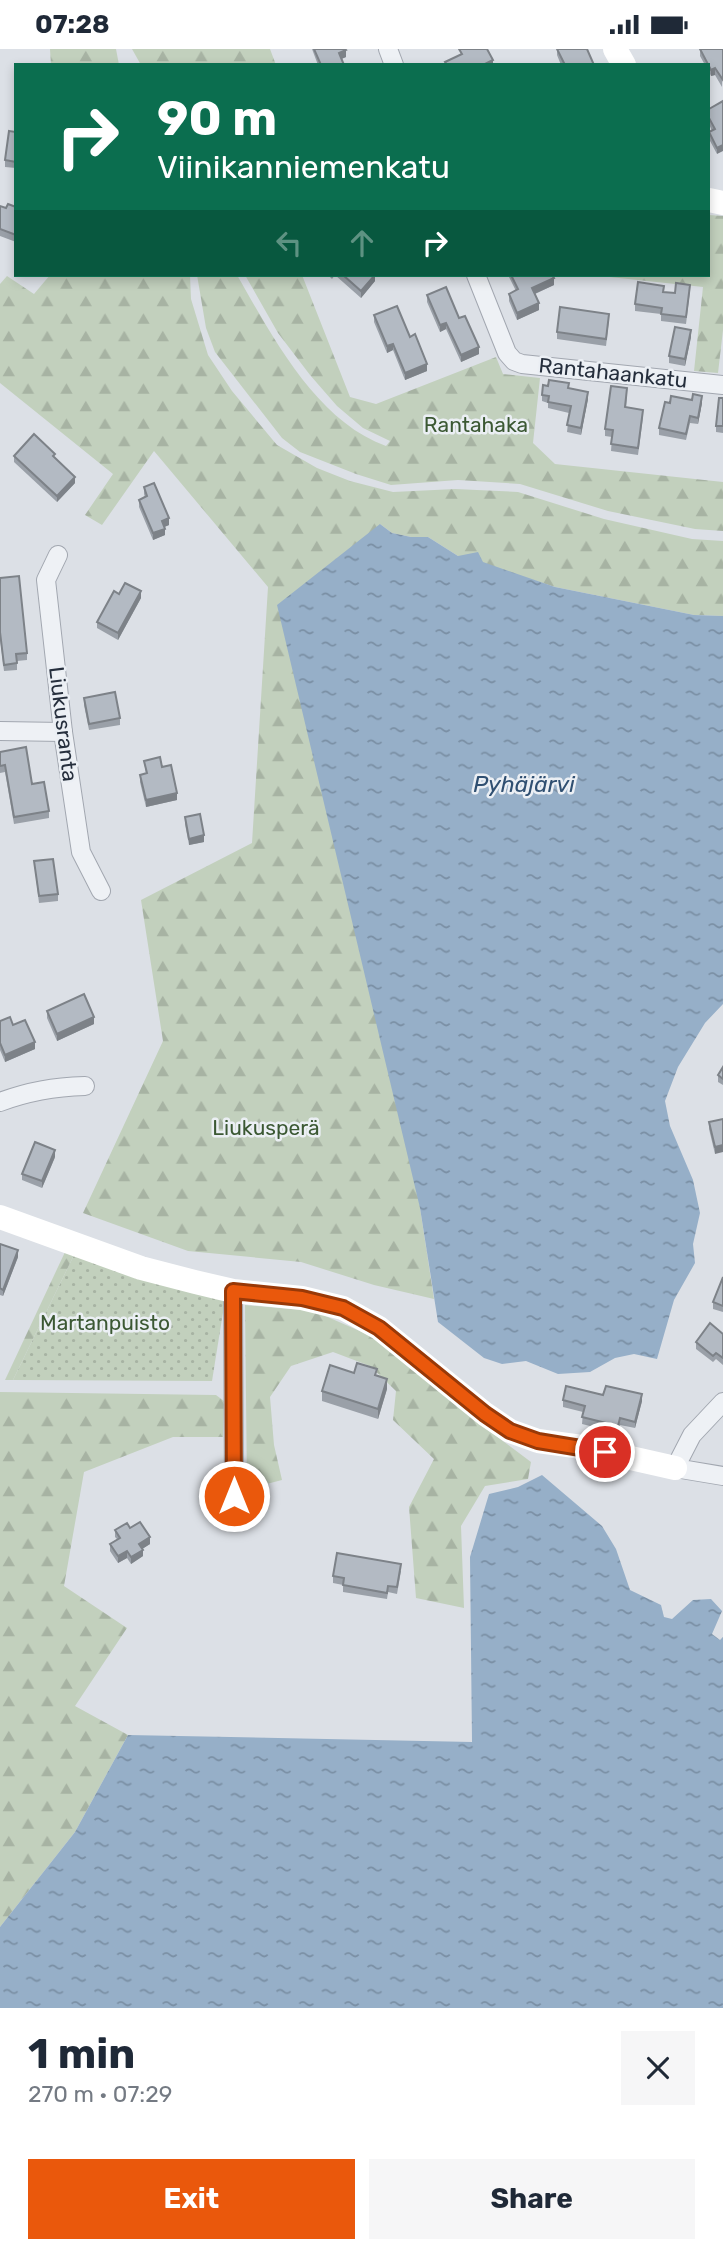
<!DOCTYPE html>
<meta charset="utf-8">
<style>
body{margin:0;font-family:Rubik,sans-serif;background:#f6f6f7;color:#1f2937;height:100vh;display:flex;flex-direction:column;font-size:26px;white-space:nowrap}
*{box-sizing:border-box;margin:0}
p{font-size:23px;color:#747a83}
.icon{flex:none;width:38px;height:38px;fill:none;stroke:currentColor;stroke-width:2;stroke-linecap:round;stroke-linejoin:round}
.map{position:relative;height:1959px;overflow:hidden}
.side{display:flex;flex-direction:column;background:#fff;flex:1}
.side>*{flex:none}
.top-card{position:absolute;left:14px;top:14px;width:696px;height:214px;border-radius:0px;box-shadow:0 4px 10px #0003;background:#0b6e4f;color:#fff;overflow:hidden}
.pin{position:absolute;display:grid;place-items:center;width:60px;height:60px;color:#fff;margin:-30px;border:4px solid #fff;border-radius:50%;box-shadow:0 2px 7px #0007}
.me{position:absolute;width:77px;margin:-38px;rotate:0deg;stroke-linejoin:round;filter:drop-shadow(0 0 5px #0008)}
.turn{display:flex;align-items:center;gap:24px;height:147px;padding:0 28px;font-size:32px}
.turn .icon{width:91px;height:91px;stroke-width:2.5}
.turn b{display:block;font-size:49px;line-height:60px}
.lanes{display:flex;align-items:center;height:66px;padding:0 28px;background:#0003;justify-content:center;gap:35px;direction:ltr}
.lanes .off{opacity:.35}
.round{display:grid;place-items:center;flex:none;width:74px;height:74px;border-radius:0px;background:#f6f6f7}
.overview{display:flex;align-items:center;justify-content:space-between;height:119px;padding:0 28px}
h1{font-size:42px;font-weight:700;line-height:52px}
.button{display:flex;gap:14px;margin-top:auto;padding:14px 28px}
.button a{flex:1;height:80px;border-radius:0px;background:#ea580c;color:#fff;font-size:28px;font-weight:700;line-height:80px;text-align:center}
.button a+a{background:#f6f6f7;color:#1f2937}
.status{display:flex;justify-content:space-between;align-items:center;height:49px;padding:0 35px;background:#fff;direction:ltr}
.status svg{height:19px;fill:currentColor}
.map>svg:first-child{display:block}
.grass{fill:url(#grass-dots)}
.forest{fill:url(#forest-firs)}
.water{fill:url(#water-ripples)}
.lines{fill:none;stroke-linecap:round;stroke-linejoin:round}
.street-casing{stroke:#a2a7b0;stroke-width:20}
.street{stroke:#eef1f5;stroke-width:18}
.secondary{stroke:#fff;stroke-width:24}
.wall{fill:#9aa0a8}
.shaded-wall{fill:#7d8288}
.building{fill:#b3bac3;stroke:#7d8288;stroke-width:2}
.route-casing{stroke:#983908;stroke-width:18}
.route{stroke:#ea580c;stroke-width:12}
.labels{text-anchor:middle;stroke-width:5;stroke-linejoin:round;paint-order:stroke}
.street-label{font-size:21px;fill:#262f3d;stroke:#ebeff4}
.park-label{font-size:21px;fill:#3b5833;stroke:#ebeff4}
.water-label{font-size:23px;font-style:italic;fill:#2f4f71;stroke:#ebeff4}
</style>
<div class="status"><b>07:28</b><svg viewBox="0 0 49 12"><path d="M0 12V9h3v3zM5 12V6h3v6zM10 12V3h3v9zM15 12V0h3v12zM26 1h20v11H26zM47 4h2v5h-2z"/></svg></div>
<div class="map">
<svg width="723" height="1959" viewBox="0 0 723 1959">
<defs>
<pattern id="grass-dots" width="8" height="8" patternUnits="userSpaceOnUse" patternTransform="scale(1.75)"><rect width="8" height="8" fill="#c2d0bd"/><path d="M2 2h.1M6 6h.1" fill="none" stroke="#a7b3a3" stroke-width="1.8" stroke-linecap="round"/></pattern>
<pattern id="forest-firs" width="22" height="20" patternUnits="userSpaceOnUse" patternTransform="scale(1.75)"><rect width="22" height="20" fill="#c2d0bd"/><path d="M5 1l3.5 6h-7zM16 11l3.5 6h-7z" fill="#a7b3a3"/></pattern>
<pattern id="water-ripples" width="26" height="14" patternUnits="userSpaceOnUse" patternTransform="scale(1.75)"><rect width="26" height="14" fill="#96afc8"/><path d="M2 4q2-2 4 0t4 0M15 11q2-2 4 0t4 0" fill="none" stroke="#7a8fa4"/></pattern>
</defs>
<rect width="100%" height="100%" fill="#dce0e6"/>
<!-- grass -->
<path class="grass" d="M75,1204L225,1251L212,1332L13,1331Z"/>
<!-- forest -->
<g class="forest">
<path d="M50,0H116L119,16H51Z"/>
<path d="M132,0H270L276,16H141Z"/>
<path d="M709,166L723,167V281L718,324L694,322L703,238L591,226H709Z"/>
<path d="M50,226H190L191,250L208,306L232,342L277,396L317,419L350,432L393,443L455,440L518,443L604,470L692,490L723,492V567L694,566L555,538L458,507L428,488H411L392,484L380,475L420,1159L434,1250L374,1236L301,1213L188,1202L83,1164L163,992L141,851L252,794L268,538L154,402L102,476L85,466L113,425L0,334V235L7,227L34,245Z"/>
<path d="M197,226H237C272,287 316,372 386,397L390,392L363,379L337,357L310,326L278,284L245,226H302L350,348L376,355L496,308L503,325L540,329L533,394L555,415L723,433V482L695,480L608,462L520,435L458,431L391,436L356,425L300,403L282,389L215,303L206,279Z"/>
<path d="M65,1203L75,1204L13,1331H5Z"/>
<path d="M245,1256L314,1262L378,1290L484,1378L531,1413L528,1430L485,1437L461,1477L464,1559L416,1549L409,1458L434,1410L393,1371L396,1342L370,1317L333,1303L291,1317L270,1348L274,1396L282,1431L247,1440Z"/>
<path d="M0,1343L216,1346L224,1352L223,1388H173L84,1423L64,1537L127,1579L75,1657L128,1686L75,1783L0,1878Z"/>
</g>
<!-- water -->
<g class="water">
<path d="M380,475L392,484L411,488H428L458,507L478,503L483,513L555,538L694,566L723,567V955L705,974L678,1018L665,1052L670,1077L693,1131L700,1164L693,1195L695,1214L674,1251L657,1310L634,1305L615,1309L590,1323L558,1325L526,1312L502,1315L484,1309L438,1273L420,1159L277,556Z"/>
<path d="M542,1426L602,1477L616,1500L630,1541L661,1556L664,1568L672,1570L693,1551L711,1550L722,1562L712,1585L720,1591L723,1588V1959H0V1878L75,1783L128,1686L472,1693L470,1508L489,1445L518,1438Z"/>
</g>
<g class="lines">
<defs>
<g id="street">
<path d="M388,0L394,16"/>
<path d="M476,226L507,304L514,312L522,315L723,336"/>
<path d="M58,506L46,531L63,683L81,803L101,842"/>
<path d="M0,682L63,683"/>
<path d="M0,1053C29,1042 54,1038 85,1037"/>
<path d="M233,1242L234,1447"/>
<path d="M723,1353L692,1386L675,1419L723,1427"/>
</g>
</defs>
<!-- street casing -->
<use href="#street" class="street-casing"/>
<!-- street -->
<use href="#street" class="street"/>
<!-- secondary -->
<g class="secondary">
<path d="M615,0L624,16"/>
<path d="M709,151L723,154"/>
<path d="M0,1168L141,1219L195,1233L233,1242L302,1249L343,1259L379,1279L485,1365L510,1382L538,1392L582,1398L675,1419"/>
</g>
</g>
<!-- wall -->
<g class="wall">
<path d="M312,0H345L346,8L341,10L344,16H318Z"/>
<path d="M557,0L594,16H561L557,6Z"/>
<path d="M700,0H723L722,38L715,26L711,27L709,23V16H705L700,7Z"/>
<path d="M723,52L717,105L709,90V83L712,82L709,75V60Z"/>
<path d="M16,83V119L5,118V111Z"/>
<path d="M0,157L6,159L16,158V193L0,187Z"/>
<path d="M328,226H375V232L361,249L335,226L332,230Z"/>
<path d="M508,226H552L554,236L535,245L539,261L517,271L509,252V245L516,242Z"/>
<path d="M690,242L686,275L661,272V265L635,262V255L664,243L675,244Z"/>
<path d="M427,246L459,269L479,305L461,313L446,280L440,283L427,253Z"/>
<path d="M374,266L410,288L427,322L405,331L393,301L387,304L374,273Z"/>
<path d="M609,271L606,297L557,290V283Z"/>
<path d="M691,288L685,317L669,314V307Z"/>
<path d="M569,339L588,350L581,386L567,383L569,364L548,359V354L542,352V346Z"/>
<path d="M627,346L626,359L643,368L638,406L611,402L612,388L605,387V380Z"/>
<path d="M723,349V384L716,383V377Z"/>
<path d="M670,354H702L698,375L690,374L686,391L659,386V379Z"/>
<path d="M14,407L55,410L75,434L57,453L14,413Z"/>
<path d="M144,438L169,476L164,478L165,486L153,491L139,458V451L145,448L144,445Z"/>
<path d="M0,529L27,604V611L17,612V621L4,622L0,589Z"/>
<path d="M119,545L141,549L118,591L97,579V573Z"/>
<path d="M84,649L120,669V676L89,681L84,656Z"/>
<path d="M0,703L32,735L49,762V769L14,775L5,723L0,724Z"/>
<path d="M144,712L162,718L177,751L146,758L140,733V726L146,725Z"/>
<path d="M185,768L204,793L189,796L185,775Z"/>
<path d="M34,812L58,845V852L39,854Z"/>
<path d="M47,962L94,975L57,992L47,969Z"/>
<path d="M0,972L13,976L35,1000L5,1013L0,1001Z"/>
<path d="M723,1018V1036L718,1033V1026Z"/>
<path d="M723,1070L715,1105L709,1080V1073Z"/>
<path d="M55,1108L42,1139L22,1131V1125Z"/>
<path d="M0,1195L18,1208L3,1247L0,1246Z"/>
<path d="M723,1228V1263L713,1260V1253Z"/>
<path d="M723,1285V1316L716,1310L713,1313L696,1300V1293Z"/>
<path d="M354,1324L377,1326L387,1340L378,1370L322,1352V1342Z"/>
<path d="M603,1346L642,1352L635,1379L620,1376L618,1384L582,1375L583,1363L563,1358V1351Z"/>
<path d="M130,1479L150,1495L142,1500L143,1507L131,1515L127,1509L118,1514L110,1502V1495L117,1490L115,1488V1481Z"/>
<path d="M401,1522L397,1545L388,1543L387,1550L343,1543V1536L333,1534V1527Z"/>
</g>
<!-- shaded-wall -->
<g class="shaded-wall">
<path d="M346,1V8L339,11V4Z"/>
<path d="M493,11V16H483Z"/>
<path d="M715,19V26L711,27V21Z"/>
<path d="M723,96V102L717,105V99Z"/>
<path d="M375,226V232L361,249V242Z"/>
<path d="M554,229V236L532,246V239Z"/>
<path d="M539,254V261L517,271V264Z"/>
<path d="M446,274V280L440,283V276Z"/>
<path d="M691,281V288L685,317V310Z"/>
<path d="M393,295V301L387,304V297Z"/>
<path d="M479,298V305L461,313V306Z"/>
<path d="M427,315V322L405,331V324Z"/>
<path d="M588,343V350L581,386V379Z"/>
<path d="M702,347V354L698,375V369Z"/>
<path d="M75,428V434L57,453V447Z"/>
<path d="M169,469V476L162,479V472Z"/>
<path d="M165,480V486L153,491V484Z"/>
<path d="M141,542V549L118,591V584Z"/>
<path d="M177,744V751L146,758V751Z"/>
<path d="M204,786V793L189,796V790Z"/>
<path d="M94,968V975L57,992V985Z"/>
<path d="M35,993V1000L5,1013V1006Z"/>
<path d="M723,1096V1103L715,1105V1098Z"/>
<path d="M55,1101V1108L42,1139V1132Z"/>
<path d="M18,1201V1208L3,1247V1241Z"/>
<path d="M387,1330V1340L378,1370V1360Z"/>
<path d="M642,1345V1352L635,1379V1373Z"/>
<path d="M150,1488V1495L139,1502V1495Z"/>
<path d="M143,1501V1507L131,1515V1508Z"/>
<path d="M127,1502V1509L118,1514V1507Z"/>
</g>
<!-- building -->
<g class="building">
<path d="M314,0H345L346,1L339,4L344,16H321Z"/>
<path d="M459,0H487L493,11L483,16H447L445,13L462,5Z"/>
<path d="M557,0H587L594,16H565Z"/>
<path d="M700,0H723V31L715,19L711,21Z"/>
<path d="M723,52V96L717,99L709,83L715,80L709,69V60Z"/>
<path d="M9,82L16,83V113L5,111Z"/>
<path d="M8,155L16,158V186L0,180V157L6,159Z"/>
<path d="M343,226H375L361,242Z"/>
<path d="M511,226H552L554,229L532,239L539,254L517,264L509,245L518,240Z"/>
<path d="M638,233L664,237L663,243L675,244L676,234L690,236L686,268L661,265L662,259L635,255Z"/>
<path d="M446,238L459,269L465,267L479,298L461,306L446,274L440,276L427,246Z"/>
<path d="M397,257L410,288L415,285L427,315L405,324L393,295L387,297L374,266Z"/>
<path d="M560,258L609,265L606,290L557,283Z"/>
<path d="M675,278L691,281L685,310L669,307Z"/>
<path d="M549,331L569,334L568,339L588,343L581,379L567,376L571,357L548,353L549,347L542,346L543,336L548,337Z"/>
<path d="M611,337L627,339L625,358L643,361L638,399L611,395L613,381L605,380Z"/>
<path d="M693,345L702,347L698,369L690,367L686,385L659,379L665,353L670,354L671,347L692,351Z"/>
<path d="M719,349H723V377H716Z"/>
<path d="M34,385L55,405L53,407L75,428L57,447L14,407Z"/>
<path d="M154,434L169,469L162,472L165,480L153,484L139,451L147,447L144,438Z"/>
<path d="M19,527L27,604L16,605L17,614L4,616L0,583V529Z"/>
<path d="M125,534L141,542L118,584L97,573L114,542L119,545Z"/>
<path d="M115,643L120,669L89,675L84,649Z"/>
<path d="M26,698L32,735L44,733L49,762L14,768L5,716L0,717V703Z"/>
<path d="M160,708L162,718L171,716L177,744L146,751L140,726L147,724L144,712Z"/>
<path d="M200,765L204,786L189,790L185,768Z"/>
<path d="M53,810L58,845L39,847L34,812Z"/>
<path d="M84,945L94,968L57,985L47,962Z"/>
<path d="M10,968L13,976L25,971L35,993L5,1006L0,994V972Z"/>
<path d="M723,1018V1030L718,1026Z"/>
<path d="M723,1070V1096L715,1098L709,1073Z"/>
<path d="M35,1093L55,1101L42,1132L22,1125Z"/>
<path d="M0,1195L18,1201L3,1241L0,1239Z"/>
<path d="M723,1228V1257L713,1253Z"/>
<path d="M710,1274L723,1285V1309L716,1304L713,1307L696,1293Z"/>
<path d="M357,1314L377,1320L375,1326L387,1330L378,1360L322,1342L330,1316L354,1324Z"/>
<path d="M566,1337L603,1346L606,1337L642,1345L635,1373L620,1369L618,1377L582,1368L585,1357L563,1351Z"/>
<path d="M140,1473L150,1488L139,1495L143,1501L131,1508L127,1502L118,1507L110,1495L120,1489L115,1481L127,1474L130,1479Z"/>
<path d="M337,1504L401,1515L397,1538L388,1537L387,1544L343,1536L344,1529L333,1527Z"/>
</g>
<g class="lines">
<defs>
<path id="route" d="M234,1447L233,1242L302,1249L343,1259L379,1279L485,1365L510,1382L538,1392L605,1403"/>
</defs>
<!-- route casing -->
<use href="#route" class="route-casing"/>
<!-- route -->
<use href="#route" class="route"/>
</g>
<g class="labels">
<!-- street labels -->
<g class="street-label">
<text transform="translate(613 324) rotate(6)" y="7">Rantahaankatu</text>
<text transform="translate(63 675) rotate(83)" y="7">Liukusranta</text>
</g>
<!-- park labels -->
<g class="park-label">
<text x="476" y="383">Rantahaka</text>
<text x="266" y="1086">Liukusperä</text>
<text x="105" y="1281">Martanpuisto</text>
</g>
<!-- water labels -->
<g class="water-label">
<text x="524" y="743">Pyhäjärvi</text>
</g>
</g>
</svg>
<div class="pin" style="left:605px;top:1403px;background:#d93025"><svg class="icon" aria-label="arrive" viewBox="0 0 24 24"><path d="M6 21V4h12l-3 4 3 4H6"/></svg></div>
<svg class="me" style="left:234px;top:1447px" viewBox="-20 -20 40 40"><circle r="17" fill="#ea580c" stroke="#fff" stroke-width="3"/><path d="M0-11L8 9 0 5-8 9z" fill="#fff"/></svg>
<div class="top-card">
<div class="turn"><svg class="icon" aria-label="right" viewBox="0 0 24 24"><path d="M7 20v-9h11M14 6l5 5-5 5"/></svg><div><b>90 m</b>Viinikanniemenkatu</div></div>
<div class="lanes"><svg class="icon off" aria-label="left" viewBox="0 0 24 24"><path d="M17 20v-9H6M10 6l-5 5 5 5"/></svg><svg class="icon off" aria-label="ahead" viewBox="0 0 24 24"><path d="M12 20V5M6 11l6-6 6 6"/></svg><svg class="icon" aria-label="right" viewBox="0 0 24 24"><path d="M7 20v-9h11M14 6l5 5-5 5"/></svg></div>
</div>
</div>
<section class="side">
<div class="overview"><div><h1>1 min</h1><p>270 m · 07:29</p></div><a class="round"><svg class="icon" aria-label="close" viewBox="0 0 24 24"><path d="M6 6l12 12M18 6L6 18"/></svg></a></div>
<div class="button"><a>Exit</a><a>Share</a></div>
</section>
